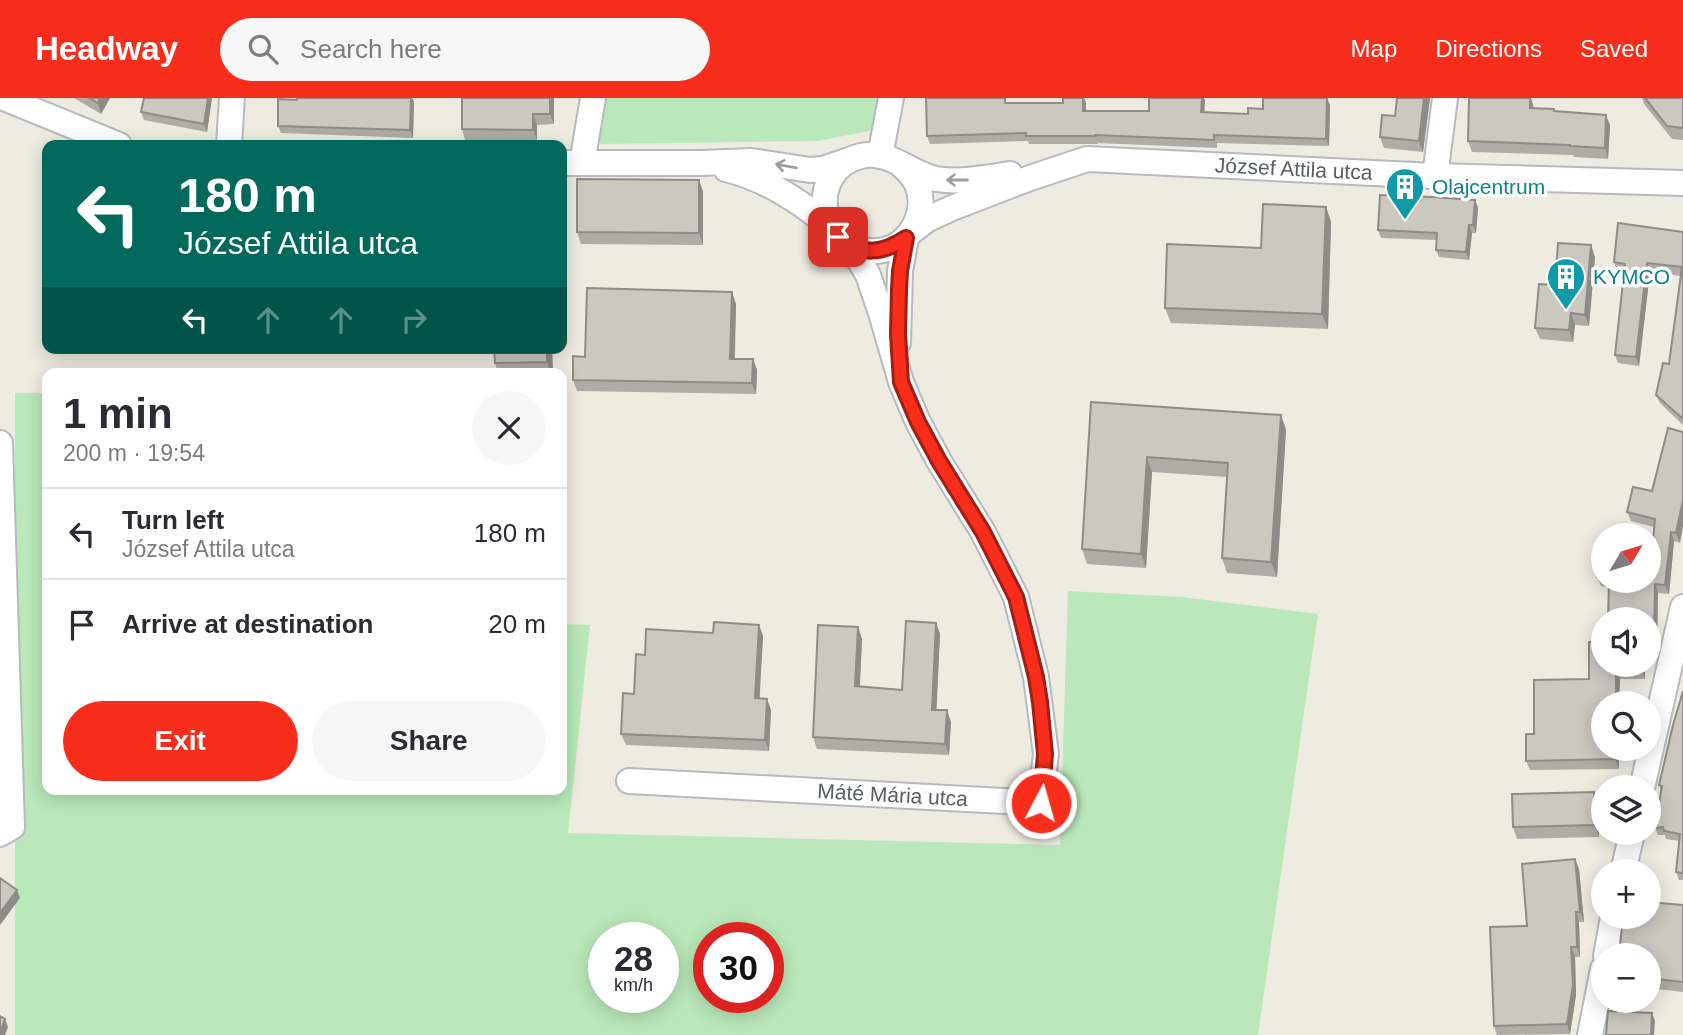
<!DOCTYPE html>
<meta charset="utf-8">
<style>
body{margin:0;font-family:Arial,sans-serif;background:#f7f7f7;color:#2b2b33;height:100vh;display:flex;flex-direction:column;font-size:26px;white-space:nowrap}
*{box-sizing:border-box;margin:0}
p{font-size:23px;color:#7c7c81}
.icon{flex:none;width:38px;height:38px;fill:none;stroke:currentColor;stroke-width:2;stroke-linecap:round;stroke-linejoin:round}
.map{position:relative;flex:1;overflow:hidden}
.details{position:absolute;left:42px;top:270px;width:525px;height:427px;display:flex;flex-direction:column;background:#fff;border-radius:14px;box-shadow:0 4px 18px #0003}
.details>*{flex:none}
.guide{position:absolute;left:42px;top:42px;width:525px;height:214px;border-radius:14px;box-shadow:0 4px 18px #0003;background:#00695c;color:#fff;overflow:hidden}
.needle{width:46px;rotate:52deg}
.controls{position:absolute;left:1591px;top:425px;display:grid;gap:14px}
.controls a{display:grid;place-items:center;width:70px;height:70px;border-radius:50%;background:#fff;box-shadow:0 4px 18px #0003;font-size:35px}
.speed{position:absolute;left:588px;top:824px;display:flex;gap:14px;font-size:35px;font-weight:700;text-align:center}
.speed>*{display:grid;place-content:center;width:91px;height:91px;border-radius:50%;background:#fff;box-shadow:0 4px 18px #0003;line-height:1}
.speed small{font-size:18px;font-weight:400}
.speed .limit{border:10px solid #d22;background:#fff;color:#111}
.pin{position:absolute;display:grid;place-items:center;width:60px;height:60px;color:#fff;margin:-30px;border-radius:14px;box-shadow:0 4px 10px #0006}
.me{position:absolute;width:77px;margin:-38px;rotate:6deg;stroke-linejoin:round;filter:drop-shadow(0 0 5px #0008)}
.turn{display:flex;align-items:center;gap:24px;height:147px;padding:0 21px;font-size:32px}
.turn .icon{width:91px;height:91px;stroke-width:2.5}
.turn b{display:block;font-size:49px;line-height:60px}
.lanes{display:flex;align-items:center;height:66px;padding:0 21px;background:#0003;justify-content:center;gap:35px;direction:ltr}
.lanes .off{opacity:.35}
.round{display:grid;place-items:center;flex:none;width:74px;height:74px;border-radius:37px;background:#f7f7f7}
.summary{display:flex;align-items:center;justify-content:space-between;height:119px;padding:0 21px}
h1{font-size:42px;font-weight:700;line-height:52px}
.button{display:flex;gap:14px;margin-top:auto;padding:14px 21px}
.button a{flex:1;height:80px;border-radius:42px;background:#f92d1c;color:#fff;font-size:28px;font-weight:700;line-height:80px;text-align:center}
.button a+a{background:#f7f7f7;color:#2b2b33}
ul{padding:0;list-style:none}
li{display:flex;align-items:center;gap:21px;height:91px;padding:0 21px;border-top:2px solid #e1e1e2}
li div{flex:1}
li b{display:block;font-size:26px}
li em{font-style:normal}
header{display:flex;align-items:center;gap:42px;box-sizing:border-box;height:98px;padding:0 35px;background:#f92d1c;color:#fff}
header strong{font-size:33px}
nav{display:flex;gap:38px;margin-inline-start:auto;font-size:24px}
.search{width:490px;height:63px;background:#f7f7f7;display:flex;align-items:center;gap:18px;box-sizing:border-box;padding:0 24px;border-radius:38px;color:#7c7c81;font-size:26px}
.map>svg:first-child{display:block}
.green{fill:#bae8ba;fill-rule:evenodd}
.lines{fill:none;stroke-linecap:round;stroke-linejoin:round}
.minor-casing{stroke:#b6babf;stroke-width:28}
.minor{stroke:#fff;stroke-width:24}
.wall{fill:#afaca5}
.shaded-wall{fill:#8e8c86}
.building{fill:#cbc8c0;stroke:#8e8c86;stroke-width:2}
.oneway{stroke:#9b9ea1}
.route-casing{stroke:#a21d12;stroke-width:18}
.route{stroke:#f92d1c;stroke-width:12}
.labels{text-anchor:middle;stroke-width:7;stroke-linejoin:round;paint-order:stroke}
.street-label{font-size:21px;fill:#595e63;stroke:#fff}
.culture-label{font-size:21px;fill:#0d838f;stroke:#fff;text-anchor:start}
</style>
<header>
<strong>Headway</strong>
<div class="search"><svg class="icon" aria-label="search" viewBox="0 0 24 24"><circle cx="10" cy="10" r="6"/><path d="M15 15l6 6"/></svg>Search here</div>
<nav><a>Map</a><a>Directions</a><a>Saved</a></nav>
</header>
<div class="map">
<svg width="1683" height="937" viewBox="0 0 1683 937">
<rect width="100%" height="100%" fill="#eeebe1"/>
<!-- green -->
<g class="green">
<path d="M604,0H881L875,32L817,43L597,46Z"/>
<path d="M15,295H47V691H562V526L590,527L568,735L1060,747L1068,493L1181,499L1318,516L1258,937H15ZM604,840H663V900H604ZM709,840H768V900H709Z"/>
</g>
<g class="lines">
<defs>
<g id="minor">
<path d="M4,0L119,47"/>
<path d="M229,47L232,0"/>
<path d="M880,58L891,0"/>
<path d="M562,65H701L751,63L810,72L823,71L846,63"/>
<path d="M582,65L593,0"/>
<path d="M900,66C907,72 913,78 917,86C929,115 909,151 877,153C818,157 804,72 861,58C889,51 910,76 936,81C960,85 986,80 1010,76"/>
<path d="M726,71C766,81 798,102 830,128"/>
<path d="M1435,78L1445,0"/>
<path id="s1" d="M912,133L928,121L952,110L1030,80L1087,61L1435,78L1683,85"/>
<path d="M898,245L900,173L906,140"/>
<path d="M0,345L12,729L0,736"/>
<path id="s2" d="M629,683L1040,705L1046,656L1036,579L1016,499L983,434L939,363L918,324L901,284L881,215L868,177L860,163L848,147"/>
<path d="M1642,690L1683,509"/>
<path d="M1623,774L1632,735"/>
<path d="M1606,858L1613,819"/>
<path d="M1590,937L1603,871"/>
</g>
</defs>
<!-- minor casing -->
<use href="#minor" class="minor-casing"/>
<!-- minor -->
<use href="#minor" class="minor"/>
</g>
<!-- wall -->
<g class="wall">
<path d="M74,0H110L101,16Z"/>
<path d="M212,0L207,34L144,22L141,14Z"/>
<path d="M297,0H412L414,4L413,40L281,35L278,28L297,2Z"/>
<path d="M462,0H554V26L537,27V42H465L462,31Z"/>
<path d="M1005,0L1007,5H1063V0H1084L1086,5V13H1149L1205,2L1204,14L1248,16L1263,11L1330,7L1329,48L1217,45V50L1098,45V46H1029L1028,43L930,46L927,38L964,1Z"/>
<path d="M1430,0L1423,54L1384,50L1380,39L1395,18Z"/>
<path d="M1642,0H1683V42L1672,41L1644,6Z"/>
<path d="M1534,10L1555,13L1610,27L1608,61L1574,59L1573,57L1472,54L1468,43Z"/>
<path d="M699,82L703,94V147L581,146L577,134Z"/>
<path d="M1475,102L1478,110L1476,135H1472L1469,162L1439,159L1436,152L1437,142L1381,140L1378,132Z"/>
<path d="M1326,109L1331,124L1328,231L1171,225L1165,210Z"/>
<path d="M1683,134V327L1660,305L1656,297L1669,266L1681,178L1650,174L1639,268L1618,265L1615,257L1624,174L1617,173L1614,164Z"/>
<path d="M1595,159L1589,228L1575,227L1573,244L1540,241L1535,230L1555,187Z"/>
<path d="M736,206L735,261H753L757,272L756,296L577,293L573,282L585,259Z"/>
<path d="M552,250L553,275H498L495,265Z"/>
<path d="M1091,304L1281,317L1286,332L1277,479L1227,475L1222,460L1227,379L1152,374L1146,470L1087,466L1082,451Z"/>
<path d="M1668,330L1680,445L1674,443L1669,496L1658,495L1657,545H1648V522L1609,489L1601,488L1597,479L1603,448V483H1648L1654,429L1631,423L1627,414L1652,393Z"/>
<path d="M936,525L940,536L936,612L951,624L949,657L817,651L813,639L862,541L860,588L902,592Z"/>
<path d="M759,527L763,538L759,600L767,601L771,612L769,653L626,647L621,636L645,557L713,535Z"/>
<path d="M1603,567H1645V581H1620L1619,606H1603L1619,651V671L1530,672L1526,663L1534,636Z"/>
<path d="M1683,593V782H1679L1676,774L1679,743L1666,741L1665,737H1658L1655,730L1661,694L1659,687Z"/>
<path d="M1598,706L1599,739L1517,741L1513,729Z"/>
<path d="M1575,761L1579,771L1584,824H1579L1580,859H1575L1576,897L1570,936L1497,937L1494,928L1527,828Z"/>
<path d="M1683,807V894L1648,890V858L1619,856Z"/>
</g>
<!-- shaded-wall -->
<g class="shaded-wall">
<path d="M100,0H110L101,16L98,5Z"/>
<path d="M208,0H212L207,34L204,26Z"/>
<path d="M411,0H412L414,4L413,40L410,32Z"/>
<path d="M550,0H554V26L550,16Z"/>
<path d="M1083,0H1084L1086,5V21L1083,13Z"/>
<path d="M1202,0H1204L1205,2L1204,22L1201,14Z"/>
<path d="M1327,0L1330,7L1329,48L1326,41Z"/>
<path d="M1424,0H1430L1423,54L1419,43Z"/>
<path d="M1531,0L1534,10H1530Z"/>
<path d="M533,16L537,27V42L533,32Z"/>
<path d="M1606,17L1610,27L1608,61L1605,50Z"/>
<path d="M699,82L703,94V147L699,135Z"/>
<path d="M1475,102L1478,110L1476,135L1473,127Z"/>
<path d="M1326,109L1331,124L1328,231L1322,216Z"/>
<path d="M1469,127L1472,135L1469,162L1466,154Z"/>
<path d="M1591,147L1595,159L1589,228L1585,217Z"/>
<path d="M1647,165L1650,174L1639,268L1636,259Z"/>
<path d="M732,194L736,206L734,272L730,261Z"/>
<path d="M1571,215L1575,227L1573,244L1569,232Z"/>
<path d="M547,250H552L553,275H551L547,264Z"/>
<path d="M753,261L757,272L756,296L752,285Z"/>
<path d="M1281,317L1286,332L1277,479L1271,464Z"/>
<path d="M1147,359L1152,374L1146,470L1141,456Z"/>
<path d="M1683,402V428L1680,445L1676,435Z"/>
<path d="M1671,434L1674,443L1669,496L1665,487Z"/>
<path d="M1655,486L1658,495L1657,545L1654,536Z"/>
<path d="M936,525L940,536L936,623L932,612Z"/>
<path d="M759,527L763,538L759,611L755,600Z"/>
<path d="M858,529L862,541L859,600L855,588Z"/>
<path d="M1642,567H1645V581L1642,572Z"/>
<path d="M1616,572L1620,581L1619,606H1616Z"/>
<path d="M767,601L771,612L769,653L765,642Z"/>
<path d="M947,612L951,624L949,657L945,646Z"/>
<path d="M1615,651H1619V671L1615,661Z"/>
<path d="M1594,694L1598,706L1599,739L1595,727Z"/>
<path d="M1575,761L1579,771L1584,824L1580,814Z"/>
<path d="M17,792L20,800L0,827V815Z"/>
<path d="M1576,814L1579,824L1580,859L1577,849Z"/>
<path d="M1571,849L1575,859L1576,897L1570,936L1567,926Z"/>
<path d="M1652,915L1655,923L1654,937H1651Z"/>
<path d="M5,921L8,929L5,937H0V934Z"/>
</g>
<!-- building -->
<g class="building">
<path d="M89,0H100L98,5Z"/>
<path d="M144,0H208L204,26L141,14Z"/>
<path d="M297,0H411L410,32L278,28V1L297,2Z"/>
<path d="M462,0H550V16H533V32L462,31Z"/>
<path d="M926,0H1005V5H1063V0H1083V13H1149V0H1202L1201,14L1248,16V10L1263,11V0H1327L1326,41L1214,37V42L1095,37V38H1026V35L927,38Z"/>
<path d="M1397,0H1424L1419,43L1380,39L1382,17L1395,18Z"/>
<path d="M1469,0H1530V10L1554,11V13L1606,17L1605,50L1570,48V47L1468,43Z"/>
<path d="M1645,0H1683V30L1667,28Z"/>
<path d="M577,81L699,82V135L577,134Z"/>
<path d="M1380,97L1432,99L1475,102L1473,127H1469L1466,154L1436,152L1437,135L1378,132Z"/>
<path d="M1263,106L1326,109L1322,216L1165,210L1167,146L1261,150Z"/>
<path d="M1618,125L1683,134V318L1682,320L1656,297L1663,265L1669,266L1682,169L1647,165L1636,259L1615,257L1625,166L1614,164Z"/>
<path d="M1558,145L1591,147L1585,217L1571,215L1569,232L1535,230L1539,186L1555,187Z"/>
<path d="M587,190L732,194L730,261H753L752,285L573,282V258L585,259Z"/>
<path d="M494,250H547V264L495,265Z"/>
<path d="M1091,304L1281,317L1271,464L1222,460L1228,365L1147,359L1141,456L1082,451Z"/>
<path d="M1668,330L1683,334V402L1676,435L1671,434L1665,487L1655,486L1654,536H1648V522H1608L1609,483H1648V453H1652L1655,421L1627,414L1633,389L1652,393Z"/>
<path d="M1600,448H1603V480L1597,479Z"/>
<path d="M906,523L936,525L932,612H947L945,646L813,639L818,527L858,529L855,588L902,592Z"/>
<path d="M714,524L759,527L755,600L767,601L765,642L621,636L623,595L634,596L636,556L645,557L646,531L713,535Z"/>
<path d="M1589,544H1603V567H1642V572H1616V606H1603V651H1615V661L1526,663V636H1534V582L1589,581Z"/>
<path d="M1683,593V775L1676,774L1680,736L1664,733L1663,729L1655,730L1662,688L1659,687L1673,627Z"/>
<path d="M1594,694L1595,727L1513,729L1512,696Z"/>
<path d="M1575,761L1580,814H1576L1577,849H1571L1573,887L1567,926L1494,928L1490,829L1527,828L1522,766Z"/>
<path d="M0,780L17,792L0,815Z"/>
<path d="M1648,804L1683,807V884L1648,880V858H1614L1615,855L1619,856L1623,819H1648Z"/>
<path d="M1608,913L1652,915L1651,937H1606Z"/>
<path d="M0,918L5,921L0,934Z"/>
</g>
<!-- one-way arrows -->
<defs><path id="oneway-shaft" d="M-6 0H5M1.5-3L5.5 0L1.5 3" fill="none" stroke-width="1.6" stroke-linecap="round" stroke-linejoin="round" transform="scale(1.75)"/></defs>
<g class="oneway">
<use href="#oneway-shaft" transform="translate(786 68) rotate(-170)"/>
<use href="#oneway-shaft" transform="translate(957 82) rotate(180)"/>
</g>
<g class="lines">
<defs>
<path id="route" d="M838,139C861,158 882,156 906,140L900,173L899,192L898,236L901,284L918,324L939,363L983,434L1016,499L1036,579L1040,604L1045,656L1041,705"/>
</defs>
<!-- route casing -->
<use href="#route" class="route-casing"/>
<!-- route -->
<use href="#route" class="route"/>
</g>
<!-- icons -->
<defs>
<symbol id="building-pin" viewBox="-11 -11 22 30"><path d="M0 17L-7.5 6A9.5 9.5 0 1 1 7.5 6Z" fill="#0f9aa8" stroke="#fff"/><path d="M-4-6H4V6H1V3H-1V6H-4ZM-2.5-4.3h1.7v1.8h-1.7ZM.8-4.3h1.7v1.8H.8ZM-2.5-1h1.7V.8h-1.7ZM.8-1h1.7V.8H.8Z" fill="#fff"/></symbol>
</defs>
<g fill-rule="evenodd">
<use href="#building-pin" x="1383" y="67" width="44" height="60"/>
<use href="#building-pin" x="1544" y="157" width="44" height="60"/>
</g>
<g class="labels">
<!-- street labels -->
<g class="street-label">
<text dy="7" stroke="none"><textPath href="#s1" startOffset="397">József Attila utca</textPath></text>
<text dy="7" stroke="none"><textPath href="#s2" startOffset="264">Máté Mária utca</textPath></text>
</g>
<!-- culture labels -->
<g class="culture-label">
<text x="1432" y="96">Olajcentrum</text>
<text x="1593" y="186">KYMCO</text>
</g>
</g>
</svg>
<div class="controls">
<a><svg class="needle" viewBox="-14 -14 28 28"><path d="M0-13l5 13h-10z" fill="#e53935"/><path d="M0 13l5-13h-10z" fill="#7c7c81"/></svg></a>
<a><svg class="icon" aria-label="sound" viewBox="0 0 24 24"><path d="M4 9h4l5-4v14l-5-4H4zM17 9q2 3 0 6"/></svg></a>
<a><svg class="icon" aria-label="search" viewBox="0 0 24 24"><circle cx="10" cy="10" r="6"/><path d="M15 15l6 6"/></svg></a>
<a><svg class="icon" aria-label="layers" viewBox="0 0 24 24"><path d="M12 4l9 5-9 5-9-5zM3 14l9 5 9-5"/></svg></a>
<a>+</a>
<a>−</a>
</div>
<div class="speed"><div>28<small>km/h</small></div><div class="limit">30</div></div>
<div class="pin" style="left:838px;top:139px;background:#d93025"><svg class="icon" aria-label="arrive" viewBox="0 0 24 24"><path d="M6 21V4h12l-3 4 3 4H6"/></svg></div>
<svg class="me" style="left:1041px;top:705px" viewBox="-20 -20 40 40"><circle r="17" fill="#f92d1c" stroke="#fff" stroke-width="3"/><path d="M0-11L8 9 0 5-8 9z" fill="#fff"/></svg>
<div class="guide">
<div class="turn"><svg class="icon" aria-label="left" viewBox="0 0 24 24"><path d="M17 20v-9H6M10 6l-5 5 5 5"/></svg><div><b>180 m</b>József Attila utca</div></div>
<div class="lanes"><svg class="icon" aria-label="left" viewBox="0 0 24 24"><path d="M17 20v-9H6M10 6l-5 5 5 5"/></svg><svg class="icon off" aria-label="ahead" viewBox="0 0 24 24"><path d="M12 20V5M6 11l6-6 6 6"/></svg><svg class="icon off" aria-label="ahead" viewBox="0 0 24 24"><path d="M12 20V5M6 11l6-6 6 6"/></svg><svg class="icon off" aria-label="right" viewBox="0 0 24 24"><path d="M7 20v-9h11M14 6l5 5-5 5"/></svg></div>
</div>
<section class="details">
<div class="summary"><div><h1>1 min</h1><p>200 m · 19:54</p></div><a class="round"><svg class="icon" aria-label="close" viewBox="0 0 24 24"><path d="M6 6l12 12M18 6L6 18"/></svg></a></div>
<ul>
<li><svg class="icon" aria-label="left" viewBox="0 0 24 24"><path d="M17 20v-9H6M10 6l-5 5 5 5"/></svg><div><b>Turn left</b><p>József Attila utca</p></div><em>180 m</em></li>
<li><svg class="icon" aria-label="arrive" viewBox="0 0 24 24"><path d="M6 21V4h12l-3 4 3 4H6"/></svg><div><b>Arrive at destination</b></div><em>20 m</em></li>
</ul>
<div class="button"><a>Exit</a><a>Share</a></div>
</section>
</div>
